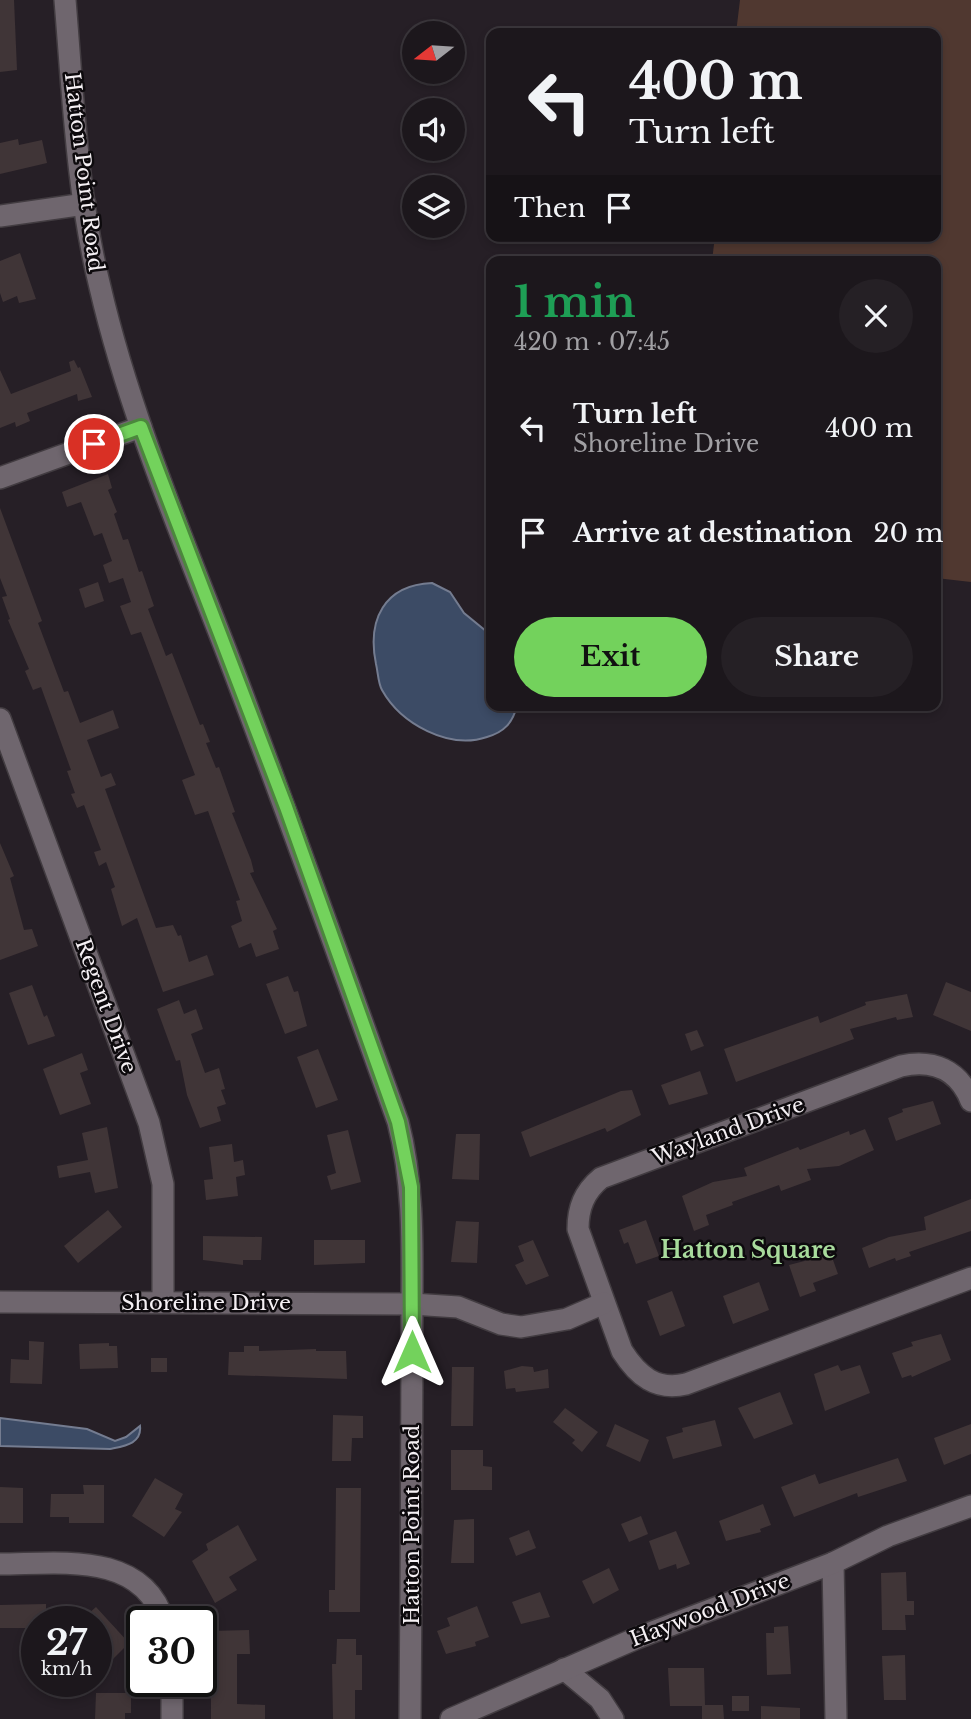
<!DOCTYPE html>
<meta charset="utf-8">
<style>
body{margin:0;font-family:"Libre Baskerville",serif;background:#252025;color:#f1f3f6;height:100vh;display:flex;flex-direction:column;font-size:26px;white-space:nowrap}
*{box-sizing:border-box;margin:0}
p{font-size:23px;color:#a09fa3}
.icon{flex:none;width:38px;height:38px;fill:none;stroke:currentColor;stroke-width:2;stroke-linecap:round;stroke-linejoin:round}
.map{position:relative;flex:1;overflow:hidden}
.details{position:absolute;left:486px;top:256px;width:455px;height:455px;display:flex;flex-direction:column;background:#1c171c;border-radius:14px;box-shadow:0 4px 10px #0003,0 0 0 2px #3a363b}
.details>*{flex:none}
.banner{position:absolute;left:486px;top:28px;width:455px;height:214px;border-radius:14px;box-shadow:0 4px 10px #0003,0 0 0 2px #3a363b;background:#1c171c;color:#f1f3f6;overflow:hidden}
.needle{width:46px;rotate:253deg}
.controls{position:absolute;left:402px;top:21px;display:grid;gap:14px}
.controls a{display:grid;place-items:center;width:63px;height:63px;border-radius:50%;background:#1c171c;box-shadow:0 4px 10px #0003,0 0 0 2px #3a363b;font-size:35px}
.speed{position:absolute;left:21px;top:1606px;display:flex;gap:14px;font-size:35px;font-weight:700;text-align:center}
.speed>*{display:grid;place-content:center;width:91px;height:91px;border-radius:50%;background:#1c171c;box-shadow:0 4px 10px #0003,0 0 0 2px #3a363b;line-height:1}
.speed small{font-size:18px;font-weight:400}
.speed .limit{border:4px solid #111;border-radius:10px;background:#fff;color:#111}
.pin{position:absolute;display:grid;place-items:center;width:60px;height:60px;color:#fff;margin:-30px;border:4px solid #fff;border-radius:50%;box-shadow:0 2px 7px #0007}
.me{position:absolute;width:77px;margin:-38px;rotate:0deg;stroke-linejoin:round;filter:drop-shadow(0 0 5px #0008)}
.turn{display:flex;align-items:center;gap:24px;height:147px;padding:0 28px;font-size:32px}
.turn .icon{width:91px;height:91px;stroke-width:2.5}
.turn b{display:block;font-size:49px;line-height:60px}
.then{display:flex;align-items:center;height:66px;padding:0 28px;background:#0003;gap:14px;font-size:26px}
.round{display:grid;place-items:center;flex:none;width:74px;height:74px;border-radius:37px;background:#252025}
.head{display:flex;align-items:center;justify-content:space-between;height:119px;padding:0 28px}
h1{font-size:42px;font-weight:700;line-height:52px;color:#1e9e55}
.cta{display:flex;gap:14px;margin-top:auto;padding:14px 28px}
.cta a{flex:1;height:80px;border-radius:42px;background:#73d25c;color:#111;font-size:28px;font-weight:700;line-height:80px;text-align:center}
.cta a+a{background:#252025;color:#f1f3f6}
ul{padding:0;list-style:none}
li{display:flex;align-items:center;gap:21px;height:105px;padding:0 28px}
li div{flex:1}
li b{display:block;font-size:26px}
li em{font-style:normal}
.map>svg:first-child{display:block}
.green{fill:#503830}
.water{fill:#3c4b65;stroke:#747c90;stroke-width:2}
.building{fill:#403537}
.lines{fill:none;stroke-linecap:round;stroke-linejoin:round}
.minor-casing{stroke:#423c41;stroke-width:24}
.minor{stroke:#6f666e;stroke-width:21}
.route-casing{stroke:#4b883c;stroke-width:18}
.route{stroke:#73d25c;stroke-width:12}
.labels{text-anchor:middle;stroke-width:5;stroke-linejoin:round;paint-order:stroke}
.street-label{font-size:21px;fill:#f5f0f4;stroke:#0d0a0d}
.neighbourhood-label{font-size:23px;font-weight:bold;fill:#a8db9c;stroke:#0d0a0d}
</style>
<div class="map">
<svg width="971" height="1719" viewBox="0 0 971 1719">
<rect width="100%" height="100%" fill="#261f26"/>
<!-- green -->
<path class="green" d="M740,0H971V582L936,578V261H712L715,236H936V33H736Z"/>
<!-- water -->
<g class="water">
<path d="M432,583L450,592L464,613L492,636V705H517C513,723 504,732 487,737C449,750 401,724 382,690C378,683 378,672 376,664C367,620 384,585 432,583Z"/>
<path d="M0,1418L87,1429L115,1441L126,1437L140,1426C142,1444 124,1446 110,1449L0,1446Z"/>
</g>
<!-- building -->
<g class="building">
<path d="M0,0H14L17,70L0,72Z"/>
<path d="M18,139L19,145L42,140L47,163L0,174V143Z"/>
<path d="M20,253L36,299L19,303L17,296L3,302L0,293V261Z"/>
<path d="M74,360L78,368L80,367L92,397L78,401L77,394L27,413L30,421L16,427L15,422L0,428V370L11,394L71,371L69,362Z"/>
<path d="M108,474L112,488L108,490L117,512L114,514L123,540L128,539L139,572L142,571L154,606L148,609L166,656L172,653L200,725L203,724L210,742L206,743L216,768L219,767L235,812L232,813L251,860L254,872L250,873L277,929L273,931L279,949L256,957L251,943L239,948L231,926L242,921L236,901L240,900L208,811L195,815L182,780L195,775L141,632L131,635L120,606L131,602L123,578L109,583L103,565L112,561L102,533L94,536L81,502L67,507L62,492Z"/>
<path d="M0,508L42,621L38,623L64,692L68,691L80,723L113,710L119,728L87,740L101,777L111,773L116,785L105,789L156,928L173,925L178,936L181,935L189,962L207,955L214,975L163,992L137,918L122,926L111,889L115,887L106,862L99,866L94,852L101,850L84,805L77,808L71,794L75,793L67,771L71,770L58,734L41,687L33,690L25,671L29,669L8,620L10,619L2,597L7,596L0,578Z"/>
<path d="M98,582L104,601L85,608L79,589Z"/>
<path d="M0,843L14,876L10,878L24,930L32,929L38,946L0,960Z"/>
<path d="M288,976L294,992L298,991L307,1026L285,1034L266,984Z"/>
<path d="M946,982L971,992V1031L933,1015Z"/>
<path d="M32,985L44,1017L47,1015L55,1036L28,1045L9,993Z"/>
<path d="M907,994L913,1017L897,1020L896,1017L850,1029L854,1039L736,1082L724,1049L818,1016L820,1023L866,1005L865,1002Z"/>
<path d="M179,1000L184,1014L196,1009L203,1029L191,1034L205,1073L219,1068L225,1089L221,1090L226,1104L217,1107L221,1121L200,1128L187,1095L180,1060L176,1061L157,1009Z"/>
<path d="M697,1030L704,1046L691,1051L685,1034Z"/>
<path d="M318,1049L338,1100L316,1108L297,1057Z"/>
<path d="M82,1053L88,1070L80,1073L91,1104L60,1115L43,1069Z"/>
<path d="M700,1071L708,1094L669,1105L661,1085Z"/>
<path d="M632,1090L641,1115L607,1132L605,1128L530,1157L521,1132L621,1091Z"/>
<path d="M933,1101L941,1124L896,1141L888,1118L903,1112L902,1109Z"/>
<path d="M107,1127L118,1188L95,1193L90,1172L59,1178L57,1166L88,1160L82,1133Z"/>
<path d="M865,1129L874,1150L839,1166L807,1169L811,1180L781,1191L779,1185L732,1202L733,1205L706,1215L709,1225L694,1231L682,1196L713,1182L747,1176L744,1168L798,1147L800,1150L849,1131L850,1135Z"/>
<path d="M348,1130L361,1182L331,1190L327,1176L336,1173L327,1135Z"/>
<path d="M456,1134H480L479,1180L452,1179Z"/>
<path d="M232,1144L234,1162L243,1160L245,1175L236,1177L238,1196L206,1200L204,1180L213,1179L209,1147Z"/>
<path d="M971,1199V1231L909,1252L911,1256L896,1261L895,1258L869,1268L862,1248L889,1237L926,1230L924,1217Z"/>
<path d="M108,1210L122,1227L78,1263L64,1246Z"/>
<path d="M646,1220L659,1256L636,1264L628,1242L624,1244L619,1230Z"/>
<path d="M456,1221L479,1222L477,1263L451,1262Z"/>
<path d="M203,1236L262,1237L261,1260H243V1265L203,1260Z"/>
<path d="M314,1240H365V1263L314,1265Z"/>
<path d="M533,1240L549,1276L526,1285L515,1265L524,1261L518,1246Z"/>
<path d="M828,1246L838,1274L813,1283L816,1291L800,1297L789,1265L816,1258L814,1251Z"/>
<path d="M759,1282L769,1310L733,1324L723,1296Z"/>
<path d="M672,1291L685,1326L660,1336L647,1301Z"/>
<path d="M941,1334L951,1360L912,1377L911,1375L902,1378L892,1353L913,1346L911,1342Z"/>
<path d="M29,1341L44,1342L42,1384L10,1383L11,1359L29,1360Z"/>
<path d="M109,1343V1346H117L118,1368L80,1369L79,1344Z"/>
<path d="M244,1346H259V1351L316,1349V1351H346L347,1379L228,1375L229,1352H244Z"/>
<rect x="151" y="1358" width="16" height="14"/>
<path d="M838,1365L841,1371L860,1365L870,1393L825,1411L814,1374Z"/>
<path d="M522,1366L533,1367L534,1372L548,1369L549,1388L516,1392L515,1388L506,1389L504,1371Z"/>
<path d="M452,1367H474L473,1426H451Z"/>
<path d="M780,1392L793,1424L754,1439L738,1408Z"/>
<path d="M565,1408L598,1432L582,1452L572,1443L575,1440L553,1422Z"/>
<path d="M333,1415L363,1416V1438H352L351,1461H332Z"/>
<path d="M715,1420L722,1446L673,1459L666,1437L683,1432L682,1428Z"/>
<path d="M615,1424L649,1440L640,1462L606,1446Z"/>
<path d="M971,1424V1454L944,1465L934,1438Z"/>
<path d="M451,1450H483V1466L492,1467V1490H451Z"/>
<path d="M898,1458L907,1481L858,1497L857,1493L794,1517L781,1487L815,1474L819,1484Z"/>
<path d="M155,1478L183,1494L175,1509L182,1512L164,1537L132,1516Z"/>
<path d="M83,1485H104V1523H69V1517H50L51,1494H84Z"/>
<path d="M0,1487L23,1488V1523H0Z"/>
<path d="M336,1488H361L360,1612H329V1590H335Z"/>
<path d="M763,1504L771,1525L760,1529L761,1532L726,1541L719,1521Z"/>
<path d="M641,1516L648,1534L629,1542L621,1524Z"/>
<path d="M474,1519V1563H451L454,1520Z"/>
<path d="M238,1525L257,1560L229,1577L237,1590L215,1603L192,1561L208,1550L206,1544Z"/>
<path d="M529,1530L536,1548L516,1556L509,1538Z"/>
<path d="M676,1531L690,1564L677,1569L676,1564L659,1570L649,1541Z"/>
<path d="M609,1568L619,1590L593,1604L582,1581Z"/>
<path d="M906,1572L907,1601H914V1615H905L906,1630H882L881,1573Z"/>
<path d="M540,1592L550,1617L521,1624L512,1602Z"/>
<path d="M46,1604V1622H37V1628H0V1605Z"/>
<path d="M477,1606L489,1637L475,1642L476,1646L446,1654L437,1631L450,1626L447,1618Z"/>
<path d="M96,1607L129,1643L113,1659L96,1642V1622H79Z"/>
<path d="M788,1626L791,1674L767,1675L766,1633H774V1627Z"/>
<path d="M249,1630L250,1654H237V1704L265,1705V1719H211V1631Z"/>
<path d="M337,1639H356V1655H362V1690H355V1719H333L332,1664H336Z"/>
<path d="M905,1655L906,1700H884L882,1656Z"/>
<path d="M668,1668H704L705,1705H723L724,1719H702V1706H670Z"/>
<path d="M96,1693H131V1713H125V1719H95Z"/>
<rect x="732" y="1696" width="17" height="15"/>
<path d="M761,1706L800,1708V1719H761Z"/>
</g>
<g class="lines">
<defs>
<g id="minor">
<path d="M65,0C73,96 77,194 100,287C130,416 183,538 230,661C288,814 343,968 398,1122C417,1195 411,1271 412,1345C412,1470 411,1594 410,1719"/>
<path d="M0,216L85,204"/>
<path d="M0,478L141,427"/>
<path d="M0,719L149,1123L163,1184V1302"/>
<path d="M971,1101C959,1070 933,1059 901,1066L601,1178C584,1192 578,1208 578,1229L622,1351C638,1376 656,1391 686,1384L971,1278"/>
<path d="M0,1302L412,1304L458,1307L501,1324L521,1327L567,1319L604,1303"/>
<path d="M833,1563L836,1719"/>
<path d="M0,1564C57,1564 143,1550 164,1622"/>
<path d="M564,1669L600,1699L613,1719"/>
<path d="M172,1719V1682"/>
<path d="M451,1719L637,1638L833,1563L888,1536L971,1506"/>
</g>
</defs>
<!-- minor casing -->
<use href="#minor" class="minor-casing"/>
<!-- minor -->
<use href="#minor" class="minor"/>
</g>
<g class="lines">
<defs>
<path id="route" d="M94,444L141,427L286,807L398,1122L411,1187L412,1352"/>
</defs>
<!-- route casing -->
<use href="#route" class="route-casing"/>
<!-- route -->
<use href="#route" class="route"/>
</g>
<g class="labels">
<!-- street labels -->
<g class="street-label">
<text transform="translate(84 172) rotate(83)" y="7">Hatton Point Road</text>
<text transform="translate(106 1006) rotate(70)" y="7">Regent Drive</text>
<text transform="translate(728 1131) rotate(-20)" y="7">Wayland Drive</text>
<text x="206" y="1310">Shoreline Drive</text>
<text transform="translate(412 1525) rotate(-90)" y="7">Hatton Point Road</text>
<text transform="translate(710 1610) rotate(-21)" y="7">Haywood Drive</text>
</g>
<!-- neighbourhood labels -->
<g class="neighbourhood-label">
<text x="748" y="1258">Hatton Square</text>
</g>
</g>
</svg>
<div class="controls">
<a><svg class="needle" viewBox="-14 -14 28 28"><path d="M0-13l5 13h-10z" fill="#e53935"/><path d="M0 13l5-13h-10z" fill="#a09fa3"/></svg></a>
<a><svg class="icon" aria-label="sound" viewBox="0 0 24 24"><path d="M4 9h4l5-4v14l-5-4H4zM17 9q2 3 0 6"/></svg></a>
<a><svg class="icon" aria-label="layers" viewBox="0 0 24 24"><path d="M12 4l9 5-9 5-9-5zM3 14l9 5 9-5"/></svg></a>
</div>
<div class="speed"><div>27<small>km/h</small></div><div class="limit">30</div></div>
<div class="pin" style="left:94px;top:444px;background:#d93025"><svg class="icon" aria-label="arrive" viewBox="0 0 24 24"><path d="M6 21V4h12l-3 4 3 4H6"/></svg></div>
<svg class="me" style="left:412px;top:1352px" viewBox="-20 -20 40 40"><path d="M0-17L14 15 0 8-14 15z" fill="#73d25c" stroke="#fff" stroke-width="4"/></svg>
<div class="banner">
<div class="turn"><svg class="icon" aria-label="left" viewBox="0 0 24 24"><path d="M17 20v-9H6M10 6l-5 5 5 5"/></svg><div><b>400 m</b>Turn left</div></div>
<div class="then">Then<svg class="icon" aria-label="arrive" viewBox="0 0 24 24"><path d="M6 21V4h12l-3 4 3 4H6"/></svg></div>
</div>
<section class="details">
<div class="head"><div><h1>1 min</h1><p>420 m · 07:45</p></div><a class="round"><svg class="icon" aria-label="close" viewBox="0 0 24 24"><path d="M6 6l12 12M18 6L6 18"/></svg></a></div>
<ul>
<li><svg class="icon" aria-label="left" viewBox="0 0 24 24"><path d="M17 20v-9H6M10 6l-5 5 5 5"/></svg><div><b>Turn left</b><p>Shoreline Drive</p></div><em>400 m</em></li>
<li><svg class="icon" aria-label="arrive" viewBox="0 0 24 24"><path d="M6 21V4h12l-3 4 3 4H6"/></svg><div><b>Arrive at destination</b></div><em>20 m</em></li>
</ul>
<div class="cta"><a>Exit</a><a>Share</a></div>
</section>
</div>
